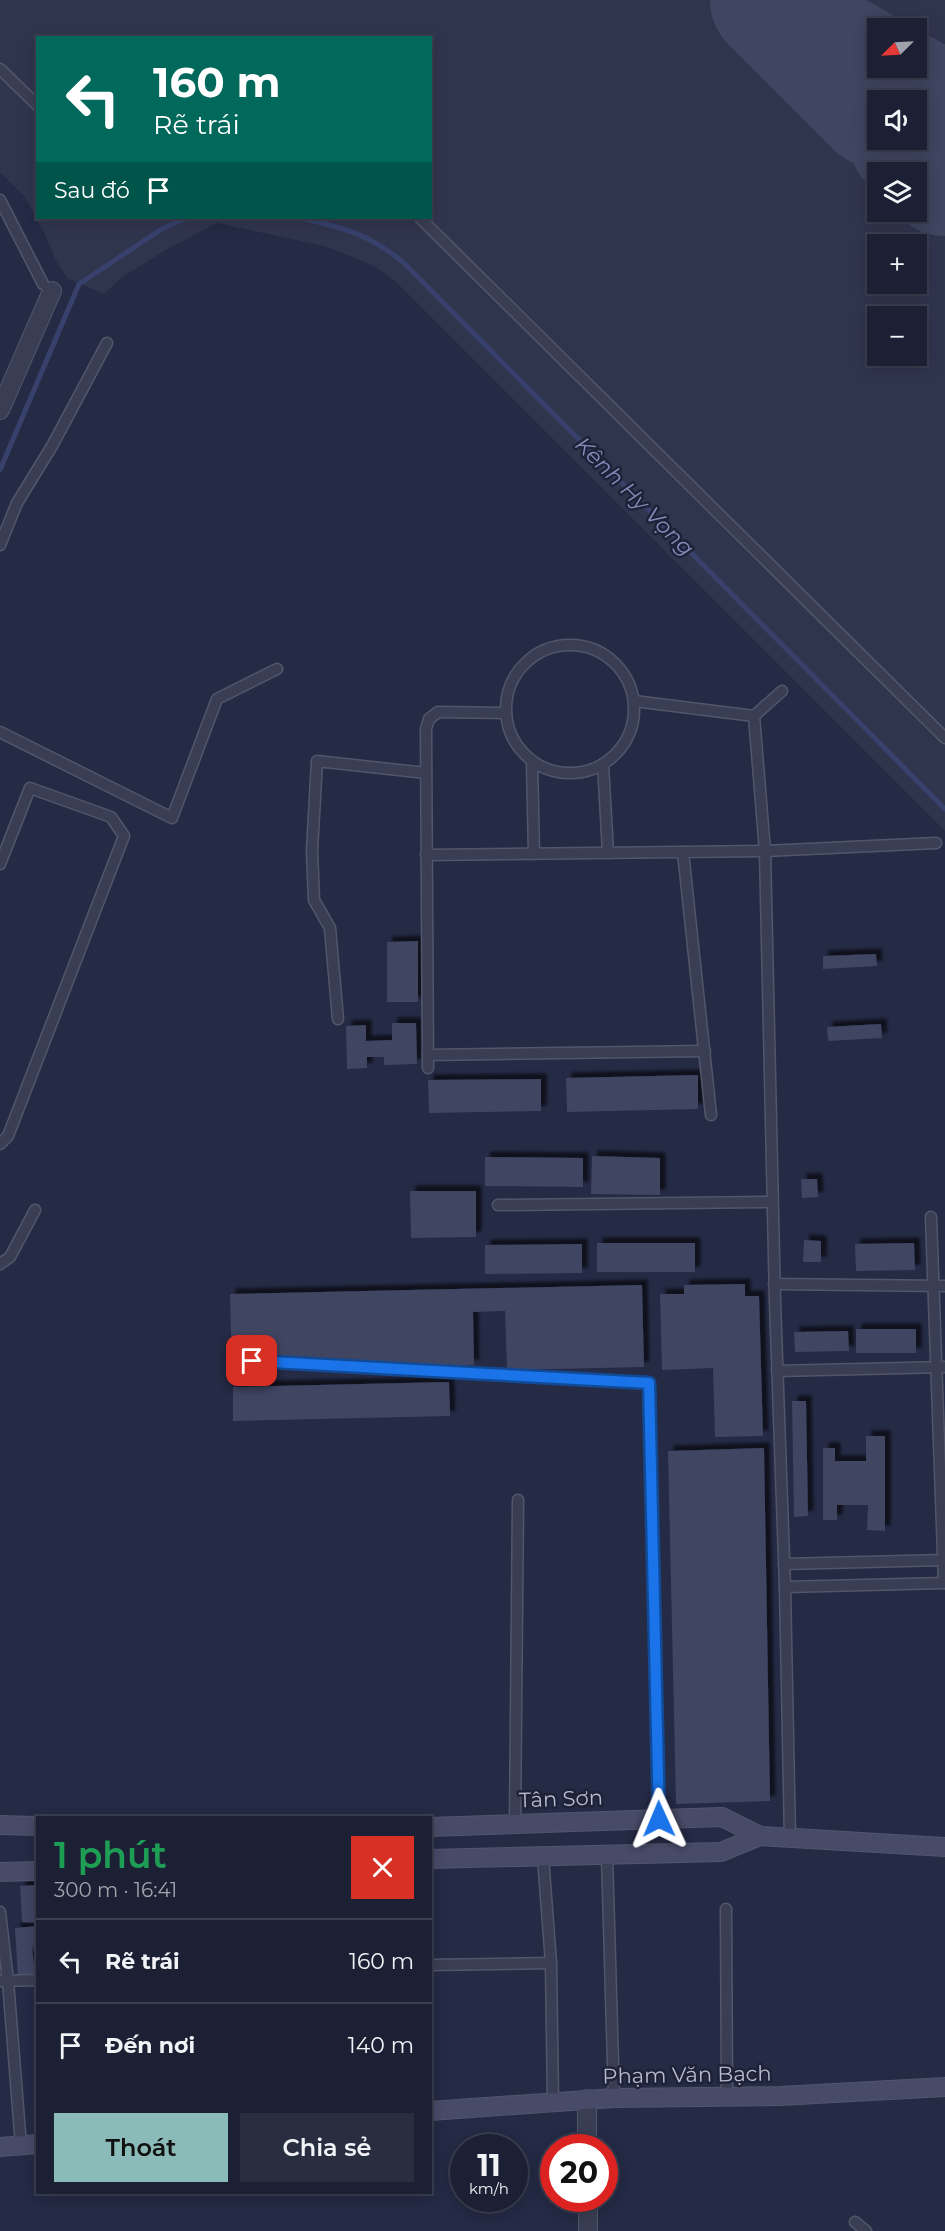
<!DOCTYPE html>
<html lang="vi">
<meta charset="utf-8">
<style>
body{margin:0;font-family:Montserrat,sans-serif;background:#292d40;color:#f1f3f6;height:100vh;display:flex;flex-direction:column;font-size:22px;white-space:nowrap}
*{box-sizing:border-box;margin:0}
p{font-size:20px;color:#a0a3ac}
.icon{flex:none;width:33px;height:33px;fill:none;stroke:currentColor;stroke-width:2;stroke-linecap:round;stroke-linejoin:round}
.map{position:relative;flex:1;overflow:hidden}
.drawer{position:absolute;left:36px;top:1816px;width:396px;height:378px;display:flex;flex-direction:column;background:#1c2034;border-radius:0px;box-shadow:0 3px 15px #0003,0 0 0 2px #3a3e4f}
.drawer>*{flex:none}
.hud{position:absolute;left:36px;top:36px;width:396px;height:183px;border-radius:0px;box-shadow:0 3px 15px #0003,0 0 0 2px #3a3e4f;background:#00695c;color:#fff;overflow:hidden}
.needle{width:39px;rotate:246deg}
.buttons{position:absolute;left:867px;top:18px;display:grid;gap:12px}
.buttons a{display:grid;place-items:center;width:60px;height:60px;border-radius:0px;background:#1c2034;box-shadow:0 3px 15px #0003,0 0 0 2px #3a3e4f;font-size:30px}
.speed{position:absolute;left:450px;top:2134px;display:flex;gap:12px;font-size:30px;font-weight:700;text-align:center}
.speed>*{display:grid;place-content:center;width:78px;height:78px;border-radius:50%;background:#1c2034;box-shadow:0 3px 15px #0003,0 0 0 2px #3a3e4f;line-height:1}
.speed small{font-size:15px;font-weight:400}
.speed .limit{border:9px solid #d22;background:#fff;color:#111}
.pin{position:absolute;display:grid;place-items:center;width:51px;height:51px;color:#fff;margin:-26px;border-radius:12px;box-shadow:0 3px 9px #0006}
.me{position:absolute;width:66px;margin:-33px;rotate:359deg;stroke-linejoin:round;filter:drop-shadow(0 0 4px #0008)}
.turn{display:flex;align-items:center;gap:21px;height:126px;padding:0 18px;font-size:27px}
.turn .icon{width:78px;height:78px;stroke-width:2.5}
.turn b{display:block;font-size:42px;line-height:51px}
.then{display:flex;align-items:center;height:57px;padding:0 18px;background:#0003;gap:12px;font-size:22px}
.round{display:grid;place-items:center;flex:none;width:63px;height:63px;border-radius:0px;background:#292d40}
.overview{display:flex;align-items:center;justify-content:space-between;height:102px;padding:0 18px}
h1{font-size:36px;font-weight:600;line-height:45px;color:#1e9e55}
.action{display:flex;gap:12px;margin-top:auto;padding:12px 18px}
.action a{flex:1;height:69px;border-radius:0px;background:#8bbbb9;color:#111;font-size:24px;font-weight:600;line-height:69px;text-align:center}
.action a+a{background:#292d40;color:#f1f3f6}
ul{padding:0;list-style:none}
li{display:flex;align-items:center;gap:18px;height:84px;padding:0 18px;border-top:2px solid #3a3e4f}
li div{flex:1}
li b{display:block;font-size:22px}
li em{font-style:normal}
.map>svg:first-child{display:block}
.airport{fill:#30354e;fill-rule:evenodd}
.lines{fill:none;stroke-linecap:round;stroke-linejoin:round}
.stream{stroke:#38416c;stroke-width:5}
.taxiway{stroke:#404560;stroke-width:51}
.runway{stroke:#404560;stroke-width:126}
.building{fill:#3f4562;filter:url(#shadow)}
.lane-casing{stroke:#52566b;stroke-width:13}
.street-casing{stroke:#52566b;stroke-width:20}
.secondary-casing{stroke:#52566b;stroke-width:20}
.lane{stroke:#3a3e54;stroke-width:10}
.street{stroke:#3a3e54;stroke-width:18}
.secondary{stroke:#474b67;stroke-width:18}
.route-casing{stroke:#114b97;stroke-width:15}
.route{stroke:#1a73e8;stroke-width:10}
.labels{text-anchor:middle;stroke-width:5;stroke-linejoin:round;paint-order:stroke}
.street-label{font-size:21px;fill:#b7bacd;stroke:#1e2239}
.water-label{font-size:22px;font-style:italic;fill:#848dba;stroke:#1e2239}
</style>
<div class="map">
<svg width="945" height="2231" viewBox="0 0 945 2231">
<defs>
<filter id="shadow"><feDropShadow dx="5.5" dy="-5.5" stdDeviation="1.5" flood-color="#0009"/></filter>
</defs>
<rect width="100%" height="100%" fill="#252a45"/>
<!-- airport -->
<path class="airport" d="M0,0H945V831L394,280L380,270L363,261L324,246L217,223L169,248L122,277L104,294L67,278L56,261L44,232L24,196L0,172ZM878,28H916V68H878ZM38,38H430V218H38ZM878,100H916V140H878ZM878,172H916V212H878ZM878,244H916V284H878ZM878,316H916V356H878Z"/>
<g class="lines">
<!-- stream -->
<g class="stream">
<path d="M302,218C343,228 369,234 403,262L945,809"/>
<path d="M0,470L79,284L160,230L186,218"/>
</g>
<!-- taxiway -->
<g class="taxiway">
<path d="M815,0L878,36"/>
<path d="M916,58L945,73"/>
</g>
<!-- runway -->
<g class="runway">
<path d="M773,0L878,105"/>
<path d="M912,140L945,173"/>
</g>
</g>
<!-- building -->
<g class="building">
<path d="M418,941V1002H387V942Z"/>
<path d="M876,954L877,966L823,969V956Z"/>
<path d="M392,1023H416L417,1064L384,1065V1057H367V1068L347,1069L346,1026L366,1025V1041L392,1040Z"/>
<path d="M881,1024L882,1038L828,1041L827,1027Z"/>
<path d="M698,1075V1109L567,1112L566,1078Z"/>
<path d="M541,1079V1111L429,1113L428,1080Z"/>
<path d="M592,1156L660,1158V1195L591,1194Z"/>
<path d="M485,1157L583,1158V1187L485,1186Z"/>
<path d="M801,1179H817L818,1197L802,1198Z"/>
<path d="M410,1191H476V1237L411,1238Z"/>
<path d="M804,1240L821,1241V1262H803Z"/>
<rect x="597" y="1243" width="98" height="29"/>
<path d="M914,1243L915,1270L856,1271L855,1244Z"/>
<path d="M582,1244V1273L485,1274V1245Z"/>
<path d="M745,1284V1296H759L763,1436L715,1437L713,1368L662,1370L660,1294H684V1285Z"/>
<path d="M642,1285L644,1367L507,1370L505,1311L473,1312L474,1365L232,1370L230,1294Z"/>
<rect x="856" y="1329" width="60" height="24"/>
<path d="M848,1331L849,1351L795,1352L794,1332Z"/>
<path d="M449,1382L450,1416L233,1421V1387Z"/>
<path d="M792,1401H806L808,1516L794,1517Z"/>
<path d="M866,1436H885V1531L867,1530L868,1505H837V1520H823V1448H835V1461H866Z"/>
<path d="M764,1448L770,1801L676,1804L668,1451Z"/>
<path d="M35,1885L38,1923L22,1922L20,1886Z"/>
<path d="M38,1926V1970L32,1944L35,1977L18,1978L15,1928Z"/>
</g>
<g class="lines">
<defs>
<g id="lane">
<path d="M0,69L38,106"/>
<path d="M0,200L43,284"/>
<path d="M420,218L945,738"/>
<path d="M0,545L17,503L52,446L107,343"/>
<circle cx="570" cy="709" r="64"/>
<path d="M634,701L754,716L782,691"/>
<path d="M754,716L765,851L775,1302L785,1587L790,1838"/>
<path d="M0,732L172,818L217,699L277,669"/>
<path d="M532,762L534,854"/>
<path d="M603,764L608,853"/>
<path d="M683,852L711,1115"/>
<path d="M426,855L765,851L936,843"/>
<path d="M0,864L30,788L111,817L124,836L8,1136L0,1144"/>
<path d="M338,1019L330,928L314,900L312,851L317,761L426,773"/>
<path d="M428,1055L705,1051"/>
<path d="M428,1068L426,729L429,719L438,712L506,713"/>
<path d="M498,1205L772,1202"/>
<path d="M931,1217L944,1583"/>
<path d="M0,1264L10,1257L35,1210"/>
<path d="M774,1284L945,1286"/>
<path d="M252,1361L649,1383L659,1819"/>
<path d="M777,1371L945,1367"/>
<path d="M784,1564L945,1560"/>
<path d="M785,1587L945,1583"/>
<path d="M515,1823L518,1500"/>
<path d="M607,1856L614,2098"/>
<path d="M543,1857L551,1963L553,2101"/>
<path d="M726,1909L727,2096"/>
<path d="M0,1912L8,1981L21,2146"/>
<path d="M430,1965L551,1963"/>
<path d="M0,1981L38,1980"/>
<path d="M855,2222L866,2231"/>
</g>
<g id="street">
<path d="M0,410L52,291"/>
<path d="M587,2099V2148"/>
<path d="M588,2199V2231"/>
</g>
<g id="secondary">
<path d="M0,1825L38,1826"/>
<path d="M430,1827L722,1817L760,1836L945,1847"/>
<path d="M430,1859L721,1852L760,1836"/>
<path d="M0,1872L38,1871"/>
<path d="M430,2111L614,2098L780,2096L945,2087"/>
<path d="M0,2147L38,2144"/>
</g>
</defs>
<!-- lane casing -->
<use href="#lane" class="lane-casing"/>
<!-- street casing -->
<use href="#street" class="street-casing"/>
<!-- secondary casing -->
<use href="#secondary" class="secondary-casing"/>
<!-- lane -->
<use href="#lane" class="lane"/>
<!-- street -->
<use href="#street" class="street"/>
<!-- secondary -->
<use href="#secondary" class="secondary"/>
</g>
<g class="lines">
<defs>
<path id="route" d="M252,1361L649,1383L659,1819"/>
</defs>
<!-- route casing -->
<use href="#route" class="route-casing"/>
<!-- route -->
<use href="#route" class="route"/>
</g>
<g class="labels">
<!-- street labels -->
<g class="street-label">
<text transform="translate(561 1799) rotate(-2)" y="7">Tân Sơn</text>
<text transform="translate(687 2075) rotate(-1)" y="7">Phạm Văn Bạch</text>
</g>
<!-- water labels -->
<g class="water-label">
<text transform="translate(635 496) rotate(45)" y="8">Kênh Hy Vọng</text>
</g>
</g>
</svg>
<div class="buttons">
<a><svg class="needle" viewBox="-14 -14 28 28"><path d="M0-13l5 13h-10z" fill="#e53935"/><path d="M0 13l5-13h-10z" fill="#a0a3ac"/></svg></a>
<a><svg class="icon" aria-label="sound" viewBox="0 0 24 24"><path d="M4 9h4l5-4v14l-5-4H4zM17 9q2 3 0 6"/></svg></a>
<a><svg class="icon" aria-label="layers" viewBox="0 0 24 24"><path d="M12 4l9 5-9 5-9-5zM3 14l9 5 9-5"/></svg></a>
<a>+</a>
<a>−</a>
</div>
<div class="speed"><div>11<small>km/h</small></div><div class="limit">20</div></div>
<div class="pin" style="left:252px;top:1361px;background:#d93025"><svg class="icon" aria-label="arrive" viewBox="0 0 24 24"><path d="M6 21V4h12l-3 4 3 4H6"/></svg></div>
<svg class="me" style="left:659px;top:1819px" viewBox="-20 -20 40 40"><path d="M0-17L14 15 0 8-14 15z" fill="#1a73e8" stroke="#fff" stroke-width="4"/></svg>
<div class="hud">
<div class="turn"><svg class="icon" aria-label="left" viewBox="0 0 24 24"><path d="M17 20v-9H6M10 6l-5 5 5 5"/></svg><div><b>160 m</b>Rẽ trái</div></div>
<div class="then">Sau đó<svg class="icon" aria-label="arrive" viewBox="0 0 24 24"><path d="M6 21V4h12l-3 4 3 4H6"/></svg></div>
</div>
<section class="drawer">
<div class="overview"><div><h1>1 phút</h1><p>300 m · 16:41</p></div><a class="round" style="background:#d93025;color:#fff"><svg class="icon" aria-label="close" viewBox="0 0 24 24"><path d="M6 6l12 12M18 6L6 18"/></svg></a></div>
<ul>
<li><svg class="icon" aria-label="left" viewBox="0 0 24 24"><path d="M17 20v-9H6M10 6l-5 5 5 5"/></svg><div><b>Rẽ trái</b></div><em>160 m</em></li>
<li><svg class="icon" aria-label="arrive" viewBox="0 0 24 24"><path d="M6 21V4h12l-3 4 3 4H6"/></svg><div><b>Đến nơi</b></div><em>140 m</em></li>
</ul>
<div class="action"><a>Thoát</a><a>Chia sẻ</a></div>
</section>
</div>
